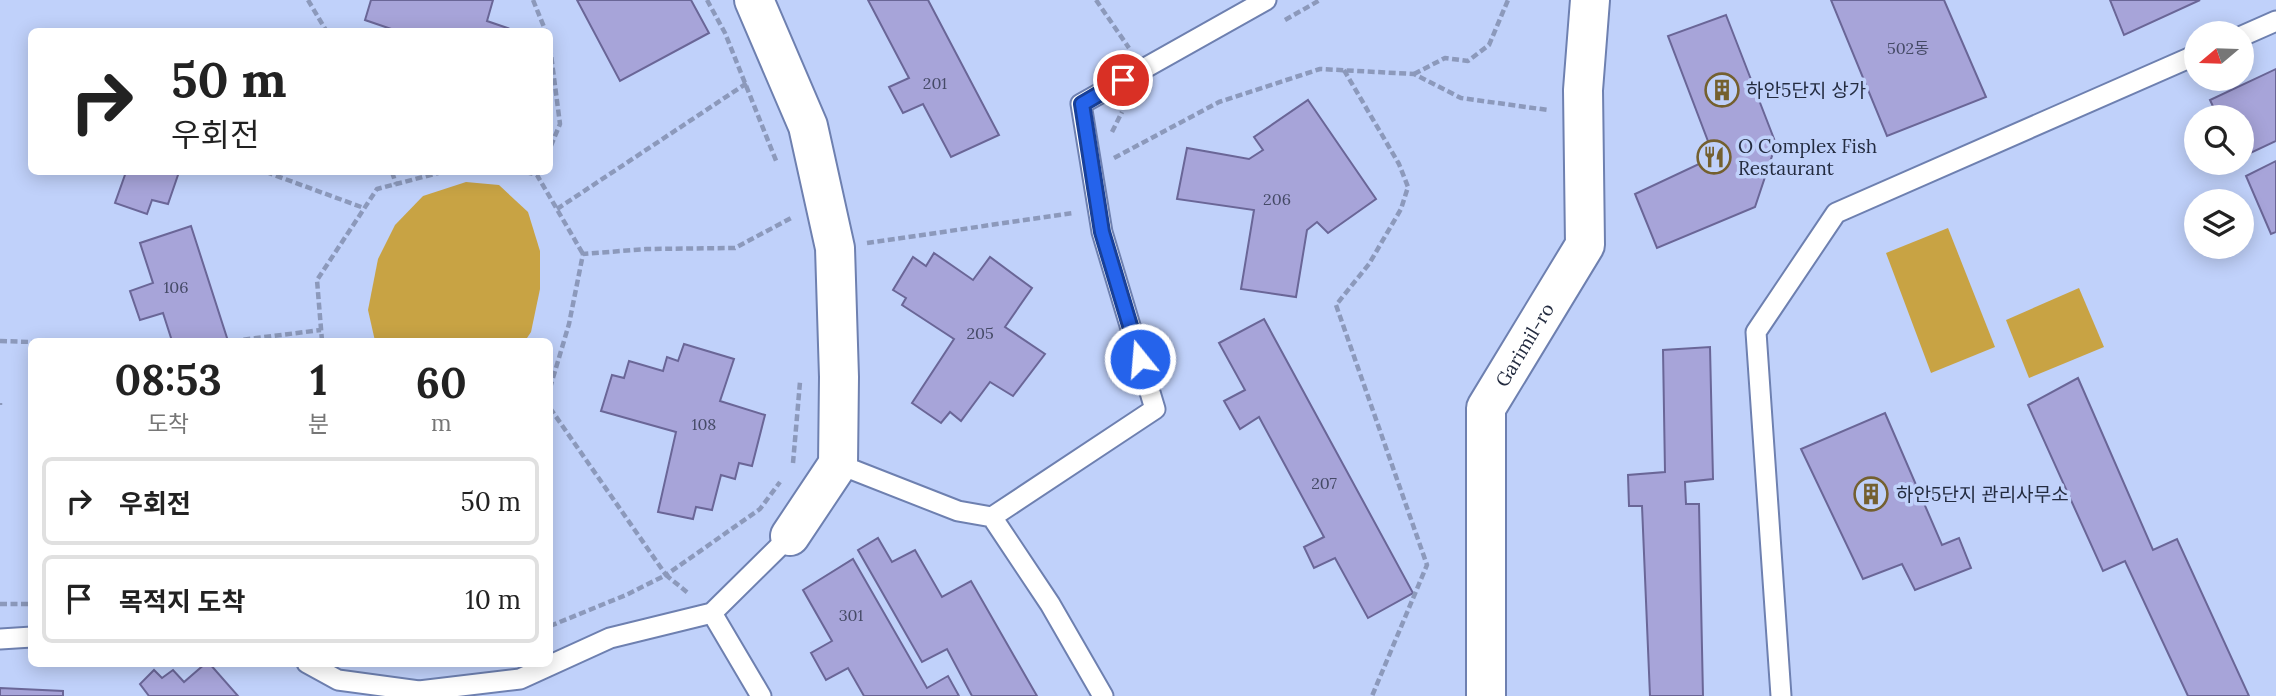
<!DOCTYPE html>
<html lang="ko">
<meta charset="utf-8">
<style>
body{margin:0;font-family:Lora,"Noto Sans KR",serif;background:#f6f6f6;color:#222;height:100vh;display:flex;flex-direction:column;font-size:26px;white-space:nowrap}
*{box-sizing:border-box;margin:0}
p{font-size:23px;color:#767676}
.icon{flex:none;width:38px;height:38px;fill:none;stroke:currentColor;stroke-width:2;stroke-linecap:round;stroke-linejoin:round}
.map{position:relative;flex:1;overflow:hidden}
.panel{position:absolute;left:28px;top:338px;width:525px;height:329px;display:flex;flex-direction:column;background:#fff;border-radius:10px;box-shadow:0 4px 18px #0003}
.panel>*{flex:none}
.guide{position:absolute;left:28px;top:28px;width:525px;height:147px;border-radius:10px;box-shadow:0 4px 18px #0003;background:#fff;color:#222;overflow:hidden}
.needle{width:46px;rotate:251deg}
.tools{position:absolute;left:2184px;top:21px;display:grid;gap:14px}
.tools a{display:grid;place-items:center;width:70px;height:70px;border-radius:50%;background:#fff;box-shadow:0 4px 18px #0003;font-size:35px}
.pin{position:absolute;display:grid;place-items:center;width:60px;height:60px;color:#fff;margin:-30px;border:4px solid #fff;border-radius:50%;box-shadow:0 2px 7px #0007}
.me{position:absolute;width:77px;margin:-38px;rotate:343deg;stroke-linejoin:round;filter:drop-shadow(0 0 5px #0008)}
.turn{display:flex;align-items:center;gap:24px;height:147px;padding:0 28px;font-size:32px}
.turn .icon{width:91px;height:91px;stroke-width:2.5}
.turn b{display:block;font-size:49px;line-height:60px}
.eta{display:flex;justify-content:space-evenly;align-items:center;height:119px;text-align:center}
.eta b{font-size:42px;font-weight:700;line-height:49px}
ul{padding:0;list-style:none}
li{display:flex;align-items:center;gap:21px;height:88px;margin:0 14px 10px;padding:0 14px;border:4px solid #e0e0e0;border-radius:10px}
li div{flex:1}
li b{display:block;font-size:26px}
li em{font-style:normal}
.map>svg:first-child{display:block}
.green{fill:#c8a344}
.building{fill:#a7a4d9;stroke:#6a6697;stroke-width:2}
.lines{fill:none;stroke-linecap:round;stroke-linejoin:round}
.lane-casing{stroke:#6e80b0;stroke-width:23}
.street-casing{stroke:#6e80b0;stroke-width:42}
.path{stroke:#8c99bb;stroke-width:4.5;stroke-dasharray:7 3.5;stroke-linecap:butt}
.lane{stroke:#fff;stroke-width:19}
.street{stroke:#fff;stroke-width:38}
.route-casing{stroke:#184099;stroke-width:18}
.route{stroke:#2563eb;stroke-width:12}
.labels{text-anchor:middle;stroke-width:7;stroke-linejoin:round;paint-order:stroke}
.number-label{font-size:16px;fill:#454a66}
.poi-label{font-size:19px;fill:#242c40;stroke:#c0d1fa;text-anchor:start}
.street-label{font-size:19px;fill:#242c40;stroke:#c0d1fa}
</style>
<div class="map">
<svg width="2276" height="696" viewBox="0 0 2276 696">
<rect width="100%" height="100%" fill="#c0d1fa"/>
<!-- green -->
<g class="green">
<path d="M466,182L499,185L528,212L540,251V289L531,332L525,341H375L368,310L378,259L395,225L423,196Z"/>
<path d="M1948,228L1995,347L1931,373L1886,253Z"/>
<path d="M2079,288L2104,347L2029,378L2006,320Z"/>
</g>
<!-- building -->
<g class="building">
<path d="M371,0H493L487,21L519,32H400L365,20Z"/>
<path d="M577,0H691L709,33L620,81Z"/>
<path d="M868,0H928L999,135L951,157L923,104L903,113L889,87L909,78Z"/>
<path d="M1831,0H1944L1986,97L1887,136Z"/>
<path d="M2110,0H2200L2124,35Z"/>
<path d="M1726,15L1776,144L1755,207L1657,248L1635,194L1714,157L1668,36Z"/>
<path d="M2276,69V141L2242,157V117H2218L2210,100Z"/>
<path d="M1308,100L1376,199L1328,233L1317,222L1307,230L1296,297L1241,289L1254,210L1177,199L1187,148L1249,159L1263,150L1254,137Z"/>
<path d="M2276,161V232L2271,234L2246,176Z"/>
<path d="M126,172H179L168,204L152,200L147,214L115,203Z"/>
<path d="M191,226L228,341H172L163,313L140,320L130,291L153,283L140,243Z"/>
<path d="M934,253L973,280L990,257L1032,288L1005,327L1045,354L1013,396L990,382L961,421L950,412L941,423L912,403L954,339L902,305L906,298L893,290L913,257L926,266Z"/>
<path d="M1264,319L1413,593L1368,618L1335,558L1314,568L1304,547L1324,537L1259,417L1240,429L1224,401L1245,390L1219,343Z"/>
<path d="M684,344L734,359L720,401L765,415L752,466L739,463L735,479L721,475L712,510L696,507L693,519L658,512L676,432L601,411L612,375L624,378L629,361L663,371L667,357L678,361Z"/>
<path d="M1710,347L1713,479L1685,482L1686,504H1699L1703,696H1650L1642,506H1629L1628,475L1665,472L1663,350Z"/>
<path d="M2078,378L2153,550L2177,539L2249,696H2188L2125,561L2103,571L2028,405Z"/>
<path d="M1885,413L1942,545L1959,538L1971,568L1915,590L1902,564L1863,579L1801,449Z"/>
<path d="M878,538L892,562L915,550L942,597L971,581L1037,696H972L947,649L922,662L858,550Z"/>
<path d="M853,559L927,688L948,676L959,696H864L848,668L826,680L811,653L832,641L803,590Z"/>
<path d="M206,663H209L238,696H149L140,684L154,670L162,678L173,670L184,682Z"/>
<path d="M0,688L63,691V696H0Z"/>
</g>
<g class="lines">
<defs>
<g id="lane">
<path d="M2242,36L2276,21"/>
<path d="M838,464L958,511L992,517L1050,604L1103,696"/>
<path d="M992,517L1155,409L1102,232L1081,104L1266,0"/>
<path d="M712,613L761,696"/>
<path d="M0,639L32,637"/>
<path d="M307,663L338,680L419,691L520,679L610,638L712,613L790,536"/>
<path d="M1781,696L1756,332L1836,213L2196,55"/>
</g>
<g id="street">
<path d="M754,0L808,126L835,248L839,377L838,464L790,536"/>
<path id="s1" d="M1486,696V408L1585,245L1583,90L1590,0"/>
</g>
</defs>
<!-- lane casing -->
<use href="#lane" class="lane-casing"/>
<!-- street casing -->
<use href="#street" class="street-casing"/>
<!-- path -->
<g class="path">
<path d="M308,0L327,32"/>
<path d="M533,0L546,32"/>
<path d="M707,0L725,33L777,163"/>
<path d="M1096,0L1129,48"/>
<path d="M1285,20L1320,0"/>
<path d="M550,47L560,124L550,148"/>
<path d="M1344,70L1399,164L1408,187L1401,209L1369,264L1336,305L1427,565L1372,696"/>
<path d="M1414,74L1445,58L1468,61L1489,45L1508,0"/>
<path d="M1112,132L1122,112"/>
<path d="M1114,158L1219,102L1320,69L1414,74L1461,98L1548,110"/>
<path d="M266,172L364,208"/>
<path d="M392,172L396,184"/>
<path d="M526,172L537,175L583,254"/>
<path d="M557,209L747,83"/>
<path d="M867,243L1073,213"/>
<path d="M0,341L32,342"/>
<path d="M233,341L321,330"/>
<path d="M322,341L317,280L377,189L442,172"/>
<path d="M550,388L569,324L583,254L646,249L735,248L793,217"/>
<path d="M0,403V405"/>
<path d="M550,408L666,575L760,509L780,482"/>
<path d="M793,463L800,382"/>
<path d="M0,604H32"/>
<path d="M550,626L626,595L666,575L688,593"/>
</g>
<!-- lane -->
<use href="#lane" class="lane"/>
<!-- street -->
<use href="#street" class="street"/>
</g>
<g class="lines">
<defs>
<path id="route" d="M1123,80L1082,104L1102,232L1140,359"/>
</defs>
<!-- route casing -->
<use href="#route" class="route-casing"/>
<!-- route -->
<use href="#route" class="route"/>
</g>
<!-- icons -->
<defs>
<symbol id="building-ring" viewBox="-11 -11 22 22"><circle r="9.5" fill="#c0d1fa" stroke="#74602f" stroke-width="1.5"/><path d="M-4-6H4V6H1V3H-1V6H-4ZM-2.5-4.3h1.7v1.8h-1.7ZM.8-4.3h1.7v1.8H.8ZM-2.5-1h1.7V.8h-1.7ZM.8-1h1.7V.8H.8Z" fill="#74602f"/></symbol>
<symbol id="restaurant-ring" viewBox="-11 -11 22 22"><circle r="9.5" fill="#c0d1fa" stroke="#74602f" stroke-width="1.5"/><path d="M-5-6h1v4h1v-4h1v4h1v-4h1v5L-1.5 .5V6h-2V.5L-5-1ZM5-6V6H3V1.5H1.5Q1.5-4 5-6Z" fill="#74602f"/></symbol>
</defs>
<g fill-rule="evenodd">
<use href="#building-ring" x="1703" y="71" width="38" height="38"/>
<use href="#restaurant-ring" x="1695" y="138" width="38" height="38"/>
<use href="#building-ring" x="1852" y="475" width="38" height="38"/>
</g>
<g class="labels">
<!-- number labels -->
<g class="number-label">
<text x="1908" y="54">502동</text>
<text x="935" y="89">201</text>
<text x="1277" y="205">206</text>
<text x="176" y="293">106</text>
<text x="980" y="339">205</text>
<text x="704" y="430">108</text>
<text x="1324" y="489">207</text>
<text x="851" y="621">301</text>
</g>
<!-- poi labels -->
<g class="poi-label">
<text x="1746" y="97">하안5단지 상가</text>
<text x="1738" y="153">O Complex Fish<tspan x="1738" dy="22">Restaurant</tspan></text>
<text x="1896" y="501">하안5단지 관리사무소</text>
</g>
<!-- street labels -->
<g class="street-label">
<text dy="7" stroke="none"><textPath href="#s1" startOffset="362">Garimil-ro</textPath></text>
</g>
</g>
</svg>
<div class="tools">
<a><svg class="needle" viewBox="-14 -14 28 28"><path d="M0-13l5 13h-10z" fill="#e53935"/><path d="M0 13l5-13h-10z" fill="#767676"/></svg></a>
<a><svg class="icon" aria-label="search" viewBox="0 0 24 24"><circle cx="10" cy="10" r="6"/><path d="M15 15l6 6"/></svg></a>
<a><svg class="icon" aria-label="layers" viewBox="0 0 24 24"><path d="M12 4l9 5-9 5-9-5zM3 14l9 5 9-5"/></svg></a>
</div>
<div class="pin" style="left:1123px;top:80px;background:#d93025"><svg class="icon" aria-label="arrive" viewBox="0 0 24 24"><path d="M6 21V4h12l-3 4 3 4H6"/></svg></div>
<svg class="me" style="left:1140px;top:359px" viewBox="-20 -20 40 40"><circle r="17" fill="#2563eb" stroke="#fff" stroke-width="3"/><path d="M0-11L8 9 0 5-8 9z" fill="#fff"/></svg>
<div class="guide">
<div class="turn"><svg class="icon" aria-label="right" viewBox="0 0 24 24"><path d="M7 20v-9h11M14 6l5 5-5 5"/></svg><div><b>50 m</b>우회전</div></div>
</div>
<section class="panel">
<div class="eta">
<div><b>08:53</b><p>도착</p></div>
<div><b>1</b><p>분</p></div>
<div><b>60</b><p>m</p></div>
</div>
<ul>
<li><svg class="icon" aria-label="right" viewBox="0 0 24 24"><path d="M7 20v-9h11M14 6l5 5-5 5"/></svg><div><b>우회전</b></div><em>50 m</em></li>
<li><svg class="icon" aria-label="arrive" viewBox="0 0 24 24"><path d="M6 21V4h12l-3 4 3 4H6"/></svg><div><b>목적지 도착</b></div><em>10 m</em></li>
</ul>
</section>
</div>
